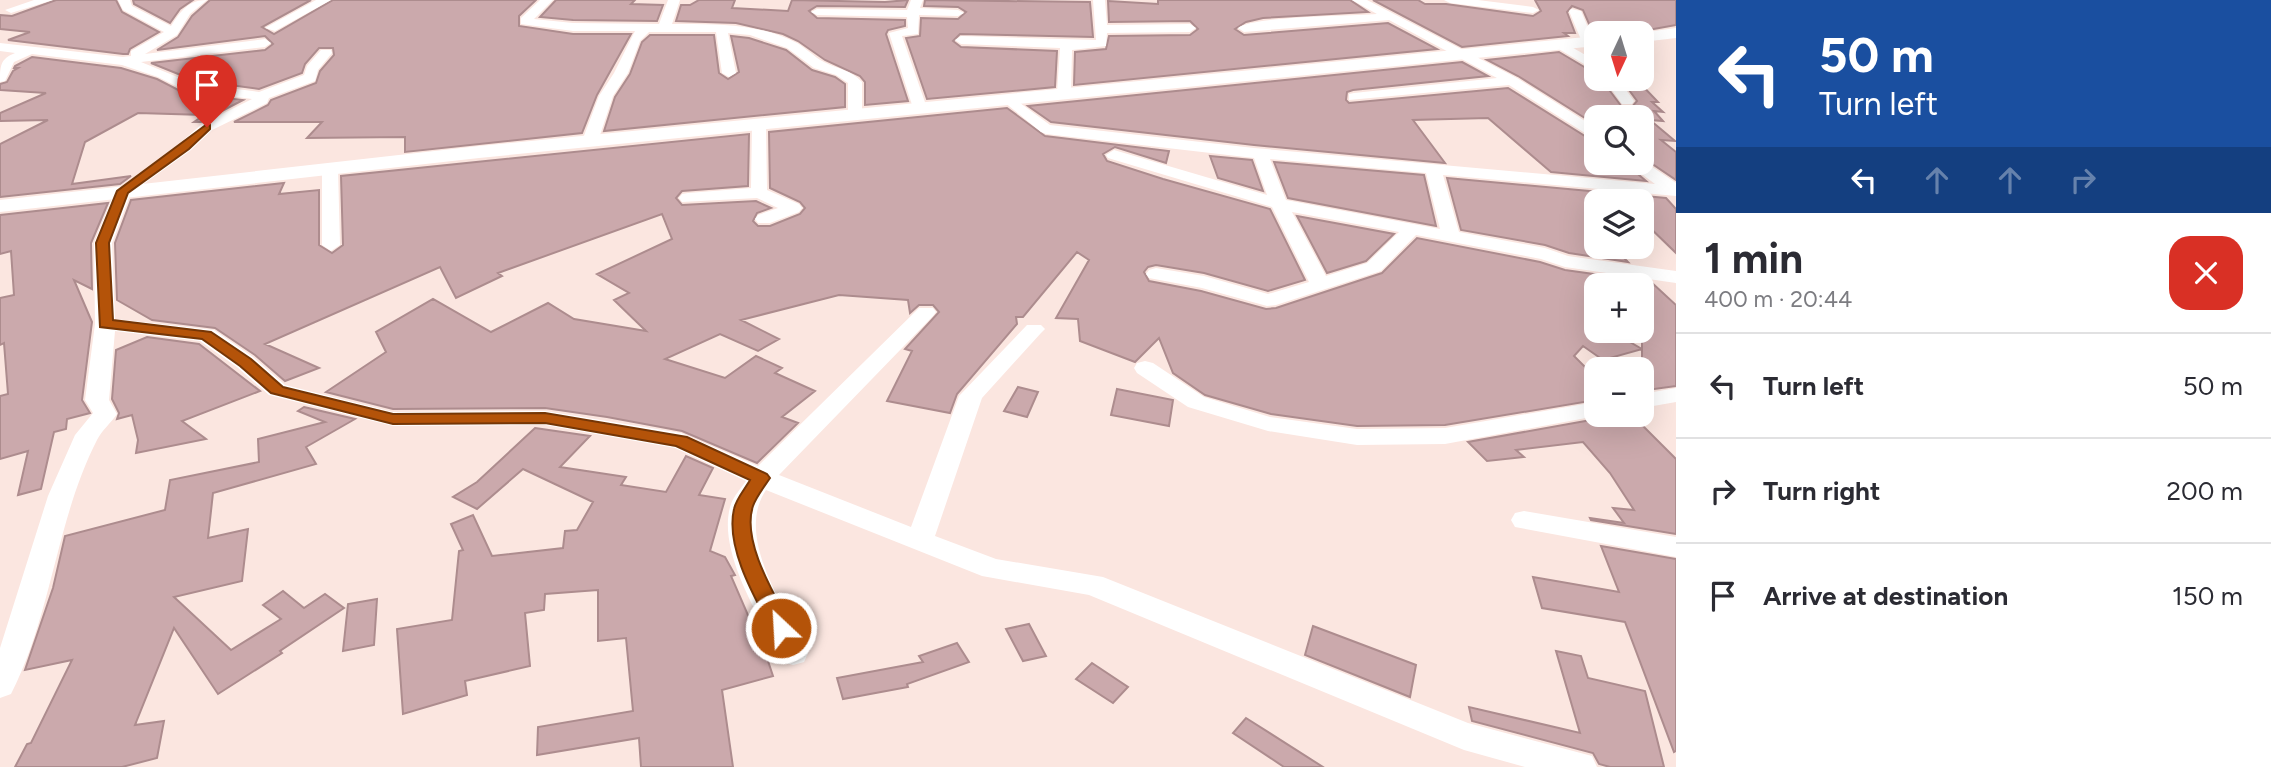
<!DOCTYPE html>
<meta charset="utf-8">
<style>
body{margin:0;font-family:Figtree,sans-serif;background:#f7f7f7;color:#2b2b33;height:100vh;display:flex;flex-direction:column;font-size:26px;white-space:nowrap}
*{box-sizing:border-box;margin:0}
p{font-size:23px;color:#7c7c81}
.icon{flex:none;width:38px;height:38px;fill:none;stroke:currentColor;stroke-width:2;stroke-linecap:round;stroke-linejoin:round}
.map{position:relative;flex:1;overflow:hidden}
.drawer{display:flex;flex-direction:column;background:#fff;width:595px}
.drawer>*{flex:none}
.banner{background:#1a4fa0;color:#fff;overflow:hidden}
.needle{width:46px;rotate:184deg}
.controls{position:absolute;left:1584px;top:21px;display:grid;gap:14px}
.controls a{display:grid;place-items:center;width:70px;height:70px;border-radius:14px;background:#fff;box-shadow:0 7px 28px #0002;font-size:35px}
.pin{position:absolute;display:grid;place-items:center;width:60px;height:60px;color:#fff;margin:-72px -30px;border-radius:50% 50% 50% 0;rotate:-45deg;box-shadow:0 0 7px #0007}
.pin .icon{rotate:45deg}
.me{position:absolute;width:77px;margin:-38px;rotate:335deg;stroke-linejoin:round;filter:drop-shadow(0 0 5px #0008)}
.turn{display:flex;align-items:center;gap:24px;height:147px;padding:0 28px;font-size:32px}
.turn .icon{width:91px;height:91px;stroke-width:2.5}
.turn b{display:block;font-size:49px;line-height:60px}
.lanes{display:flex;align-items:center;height:66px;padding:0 28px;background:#0003;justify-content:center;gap:35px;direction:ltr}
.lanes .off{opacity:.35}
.round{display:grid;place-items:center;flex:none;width:74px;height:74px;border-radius:21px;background:#f7f7f7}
.overview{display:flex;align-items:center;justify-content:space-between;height:119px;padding:0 28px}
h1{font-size:42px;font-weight:700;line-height:52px}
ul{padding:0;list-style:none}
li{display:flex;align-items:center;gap:21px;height:105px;padding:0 28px;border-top:2px solid #e1e1e2}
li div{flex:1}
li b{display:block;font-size:26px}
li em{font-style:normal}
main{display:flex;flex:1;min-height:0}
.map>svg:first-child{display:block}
.building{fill:#cba9ac;stroke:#ad8c8e;stroke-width:2;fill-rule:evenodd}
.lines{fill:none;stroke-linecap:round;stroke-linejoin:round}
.minor{fill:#fff;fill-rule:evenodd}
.tertiary{fill:#fff;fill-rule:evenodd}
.route{fill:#b45309;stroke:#753606;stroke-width:2}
</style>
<main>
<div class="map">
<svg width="1676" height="767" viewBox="0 0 1676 767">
<rect width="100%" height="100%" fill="#fbe6e0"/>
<!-- building -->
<g class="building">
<path d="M56,0H116L122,12L159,32L130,49L128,54H123L8,40L30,32L0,29V15L12,16Z"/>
<path d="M133,0H193L180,9L170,23L134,4Z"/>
<path d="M210,0H311L262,27L274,34L333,0H536L519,16V26L573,34H631L597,95L582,133L405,152V137L307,138L322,122H234L268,105L271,100L316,83L320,71L334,55L333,48H319L305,64L302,73L259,89L193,80L151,63L265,50L273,44L265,36L157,50L178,37L192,16Z"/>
<path d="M556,0H635L631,4L663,5L657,21L573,20L540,17Z"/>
<path d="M699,0H735L732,8L788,11L792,0L885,2L908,0L905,7L817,6L809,11L817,18L905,20V26L888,30L886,34L908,101L865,105V82L860,76L825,60L798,41L783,34L736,23L676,21L681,5H690Z"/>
<path d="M925,0L1090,2L1093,37L960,34L953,41L961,47L1057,51L1055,87L927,99L906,38L920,36L921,18L958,19L966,12L958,7L924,6Z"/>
<path d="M1158,0H1350L1368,12L1263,18L1246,22L1235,29L1244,35L1388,23L1437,49L1074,85L1075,52L1106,49L1109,36L1190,35L1198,29L1190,21L1109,22L1108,1L1158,4Z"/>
<path d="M1373,0H1418L1425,4H1446L1533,16L1541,11L1535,0H1676V25L1637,32L1593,33L1583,10L1572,6L1567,12L1575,33H1564L1568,36L1462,47Z"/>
<path d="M650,35H714L719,73L728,79L739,72L731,36L749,38L786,50L812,70L835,77L845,84V107L604,131L615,97L630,74L642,42Z"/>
<path d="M1559,52L1596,74V79H1601L1622,107H1632L1637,101L1621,79H1636L1658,102H1652L1663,112L1654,111L1663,121L1650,120L1675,141L1661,140L1676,152V180L1642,157V117H1596V125L1518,76L1487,60Z"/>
<path d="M32,57L121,68L157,79L184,93L243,100L201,122H194L204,115L138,113L85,142L72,184L131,176L120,184L0,197V144L48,120L0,121V113L46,93L0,90V84L7,82L13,71L18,68H14L15,66Z"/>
<path d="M1462,62L1488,76L1353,90L1347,92L1346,100L1349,103L1508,88L1596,143V163H1625L1646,181L1551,172L1488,118L1413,120L1445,163L1254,145L1051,122L1028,106Z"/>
<path d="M1007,108L1045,136L1169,151L1166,163L1115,147L1103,154L1107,161L1163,179L1270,209L1305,280L1268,291L1204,273L1156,265L1148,267L1144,272L1149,281L1201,291L1266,309L1276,308L1382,273L1417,238L1540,262L1565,270L1651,282L1676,305V386L1647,390L1642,386V349L1603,360L1583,346L1574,356L1596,378V400L1445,425L1357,426L1271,414L1205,395L1173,373L1159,338L1135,362L1080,341L1078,319L1056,318L1089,260L1077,252L1023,317H1016L1017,324L957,394L950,413L887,401L912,351L905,349L939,312L933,305H919L910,313L908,300L839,295L741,320L779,339L758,351L720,334L665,359L725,378L756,356L782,368L775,373L815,391L782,417L798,423L757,463L682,431L607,417L545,408L393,409L326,392L386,352L376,332L433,299L491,332L548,303L574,319L646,331L614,300L629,293L597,274L672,239L662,214L498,273L502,276L456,298L440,267L265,344L319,368L285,381L255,355L215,328L152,320L117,300L115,243L131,200L284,183L279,194L319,190V245L332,253L343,245L341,176L749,134L748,186L682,191L676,198L682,205L756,201L771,208L757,213L753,221L758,226H770L800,214L805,208L800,202L770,188L769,132ZM1596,285H1642V349L1611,331H1596Z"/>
<path d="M1210,156L1252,160L1263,191L1218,178Z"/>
<path d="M1274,162L1424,175L1436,226L1288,198Z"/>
<path d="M1447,178L1666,198L1676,209V253L1642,220V201H1596V252L1622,256L1628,262L1569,253L1545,245L1461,230Z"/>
<path d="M108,203L91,243L92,289L74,280L92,322L82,400L90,413L67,419L66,429L54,432L41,489L18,495L28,451L0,459V396L8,394L4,343L0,345V298L14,295L11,251L0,254V215Z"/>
<path d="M1297,216L1394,234L1366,261L1327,273Z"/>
<path d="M147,337L199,344L260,391L182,421L206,439L136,453L138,440L132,415L117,419L119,413L112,399L116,350Z"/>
<path d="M1018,387L1038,392L1027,417L1004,411Z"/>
<path d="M1117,389L1173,400L1169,426L1111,415Z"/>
<path d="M304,407L355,419L306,447L316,464L213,493L208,538L248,529L242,581L174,597L231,650L281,619L263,605L283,591L304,608L325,594L344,608L280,651L282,653L218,694L174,628L135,725L164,721L157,758L122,767H15L27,744L31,743L72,660L25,670L53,588L65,536L165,510L170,480L259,462L258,439L325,422L298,411Z"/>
<path d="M1605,415H1632L1676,459V534L1591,520L1590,518L1624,523L1613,508L1634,510L1610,473L1583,442L1516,450L1524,457L1487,461L1468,442L1602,418Z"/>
<path d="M535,428L590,436L560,467L626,477L621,485L666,492L686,456L713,468L699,495L725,499L710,551L725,557L735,575L731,576L760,643H762L773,676L722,690L733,767H641L639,738L537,755L538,727L633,711L626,638L598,641V590L545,594L544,610L525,613L530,666L465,681L467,695L403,714L397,629L452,620L459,551L463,550L451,524L473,515L492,556L563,548L565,531L577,530L593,502L523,469L477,509L453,497L477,482Z"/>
<path d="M1601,546L1676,559V751L1674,752L1625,622L1542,608L1533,577L1619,592Z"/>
<path d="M377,599L374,645L343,651L348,604Z"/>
<path d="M1029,624L1046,656L1023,661L1006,629Z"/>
<path d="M1313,626L1416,665L1410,697L1305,655Z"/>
<path d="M957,643L969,662L907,684L908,687L843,699L837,678L923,662L919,656Z"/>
<path d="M1556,651L1581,656L1588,678L1645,691L1664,767H1610L1599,764L1593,753L1472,721L1469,707L1580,733Z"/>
<path d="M1092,663L1128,687L1113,703L1076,679Z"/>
<path d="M1246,718L1323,767H1284L1233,733Z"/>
</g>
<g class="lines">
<!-- minor -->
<g class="minor">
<path d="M34,0H53L11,13L5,10Z"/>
<path d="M118,0H130L132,6L171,26C181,11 188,0 207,0L190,14L177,35L145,54L265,39L271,43L265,47L141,62L192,83L259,92L304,75L307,66L321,50H331L332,53L318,70L315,81L269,98L267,103L212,130L191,150L131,193L112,243L115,319L214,330L253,357L285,385L393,412L545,411L681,433L758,466L919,308H933L936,312L933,316L779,475L911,527L959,396L1027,325H1041L1045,329L1041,333L982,398L935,536L996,559L1103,577L1468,723L1592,756L1597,767H1525L1464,750L1089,595L982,576L766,490C734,537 786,610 808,653L804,662L793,665L782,662L778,653C758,615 716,548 731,504C734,496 741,488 746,481L675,448L545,425L393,426L269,395L237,367L200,341L115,331L109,400L117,414C111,423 102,430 97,440C56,520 52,614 11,694L0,698V648L48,496L75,435L93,413L85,400L95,324L94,243L115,191L179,144L202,124L252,99L184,90L158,77L122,65L32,54L14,62L5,81L0,82C0,66 0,59 15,53L0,51V43L123,57L131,56V51L164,32L123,10Z"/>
<path d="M316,0H331L275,31L265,28Z"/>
<path d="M540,0H553L534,19L573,23L659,24L668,0H680L672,24C713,24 759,23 797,43C806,48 814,57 824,62C838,69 851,70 862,82V115L855,119L848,115V83L836,75L814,68L787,48L750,35L728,33L736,73L729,77L722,73L716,32H649L640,41L628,73L613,96L598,141L595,144H585L582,141L599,96L614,73L635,31H573L521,24V18Z"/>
<path d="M911,0H923L920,8L958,10L964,13L958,16L919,15L918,34L902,36L927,108L920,112L913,108L889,33L908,28L907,17L817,15L811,12L817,9L907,10Z"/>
<path d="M1093,0H1105L1107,25L1190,24L1196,28L1190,32L1107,33L1106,46L1072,50L1071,93L1064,97L1057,93L1060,48L961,44L955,40L961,36L1096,40Z"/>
<path d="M1352,0H1367L1517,78L1596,128V140L1509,85L1349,100V94L1354,93L1497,78L1389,20L1244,32L1238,28C1254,16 1351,16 1377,14Z"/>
<path d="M1444,0H1478L1533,7L1539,10L1533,13L1450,3Z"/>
<path d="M1571,9L1581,11L1594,42L1592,45H1584L1582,42L1569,11Z"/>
<path d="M1561,41L1596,61V71L1557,48L1555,45Z"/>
<path d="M1604,79H1618L1634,101L1632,104H1622Z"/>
<path d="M1009,95L1050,125L1254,148L1655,184L1627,163H1642V160L1676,183V196L1443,175L1459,232L1545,248L1568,256L1676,271V283L1565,267L1541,259L1416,235L1381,271L1276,305L1267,306L1202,288L1149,278L1146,274L1149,270L1156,268L1204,276L1268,294L1309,282L1272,207L1108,158L1106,155L1114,150L1267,195L1254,158L1046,134L1041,132L1004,102V96ZM1270,159L1426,173L1440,229L1286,200ZM1292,212L1399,232L1367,263L1326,276Z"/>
<path d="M759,121L766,125L767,190L799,204L802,208L799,212L770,223H758L755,219L758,215L778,208L757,198L682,202L679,198L682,194L688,193L751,188L752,125Z"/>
<path d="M330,165L338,170L340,245L331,251L322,245V170Z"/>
<path d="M1145,361L1153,363L1204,397L1270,417L1357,429L1445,428L1596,402V415H1602L1445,444L1357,445L1268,431L1188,407L1137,373L1134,368L1137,363Z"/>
<path d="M1676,388V402L1642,408V394Z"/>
<path d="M1524,511L1676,537V557L1515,527L1511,520L1515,513Z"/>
</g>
<!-- tertiary -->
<g class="tertiary">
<path d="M1676,28V38L1642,42V33H1639Z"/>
<path d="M1596,36V46L479,158L0,212V200L479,146Z"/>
</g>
</g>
<!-- route -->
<path class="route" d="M207,124L210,125V129L189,149L128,193L109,243L113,320L211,332L251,359L283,387L393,414L545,413L687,437L767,474L770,478C764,487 756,497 753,506C741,542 776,597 792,628L789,634L781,636L774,634C756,600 725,548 734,509C736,499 745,489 750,480L676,446L545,423L393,424L271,393L240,366L202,339L100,327L96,243L117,191Z"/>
</svg>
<div class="controls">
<a><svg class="needle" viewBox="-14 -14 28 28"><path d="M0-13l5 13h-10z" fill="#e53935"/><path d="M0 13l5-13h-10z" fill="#7c7c81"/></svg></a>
<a><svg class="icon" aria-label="search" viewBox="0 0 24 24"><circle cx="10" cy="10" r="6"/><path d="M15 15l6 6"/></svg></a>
<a><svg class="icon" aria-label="layers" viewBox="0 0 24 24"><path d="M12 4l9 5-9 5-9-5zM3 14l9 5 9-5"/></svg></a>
<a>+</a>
<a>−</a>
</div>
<div class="pin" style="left:207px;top:127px;background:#d93025"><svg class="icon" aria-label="arrive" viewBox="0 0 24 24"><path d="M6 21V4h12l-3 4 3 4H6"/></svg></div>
<svg class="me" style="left:781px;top:628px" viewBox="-20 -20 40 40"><circle r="17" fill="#b45309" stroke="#fff" stroke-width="3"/><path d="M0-11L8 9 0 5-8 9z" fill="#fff"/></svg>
</div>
<section class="drawer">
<div class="banner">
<div class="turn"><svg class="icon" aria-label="left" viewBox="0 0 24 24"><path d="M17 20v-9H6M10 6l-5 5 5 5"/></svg><div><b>50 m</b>Turn left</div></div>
<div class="lanes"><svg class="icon" aria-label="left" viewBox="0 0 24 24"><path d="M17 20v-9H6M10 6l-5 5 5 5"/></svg><svg class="icon off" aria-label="ahead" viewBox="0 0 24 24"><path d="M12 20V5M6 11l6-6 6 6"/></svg><svg class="icon off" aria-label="ahead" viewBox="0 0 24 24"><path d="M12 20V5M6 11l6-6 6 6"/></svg><svg class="icon off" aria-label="right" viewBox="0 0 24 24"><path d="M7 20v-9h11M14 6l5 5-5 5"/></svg></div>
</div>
<div class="overview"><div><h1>1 min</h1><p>400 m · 20:44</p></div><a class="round" style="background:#d93025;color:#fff"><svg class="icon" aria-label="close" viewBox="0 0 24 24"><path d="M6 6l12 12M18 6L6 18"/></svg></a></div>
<ul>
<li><svg class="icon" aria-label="left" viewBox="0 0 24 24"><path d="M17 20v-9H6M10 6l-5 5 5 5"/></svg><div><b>Turn left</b></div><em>50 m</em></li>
<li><svg class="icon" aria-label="right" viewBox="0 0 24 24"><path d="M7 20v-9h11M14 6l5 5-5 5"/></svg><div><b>Turn right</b></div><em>200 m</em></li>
<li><svg class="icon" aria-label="arrive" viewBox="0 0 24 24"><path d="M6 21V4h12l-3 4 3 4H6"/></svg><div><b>Arrive at destination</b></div><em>150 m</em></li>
</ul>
</section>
</main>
